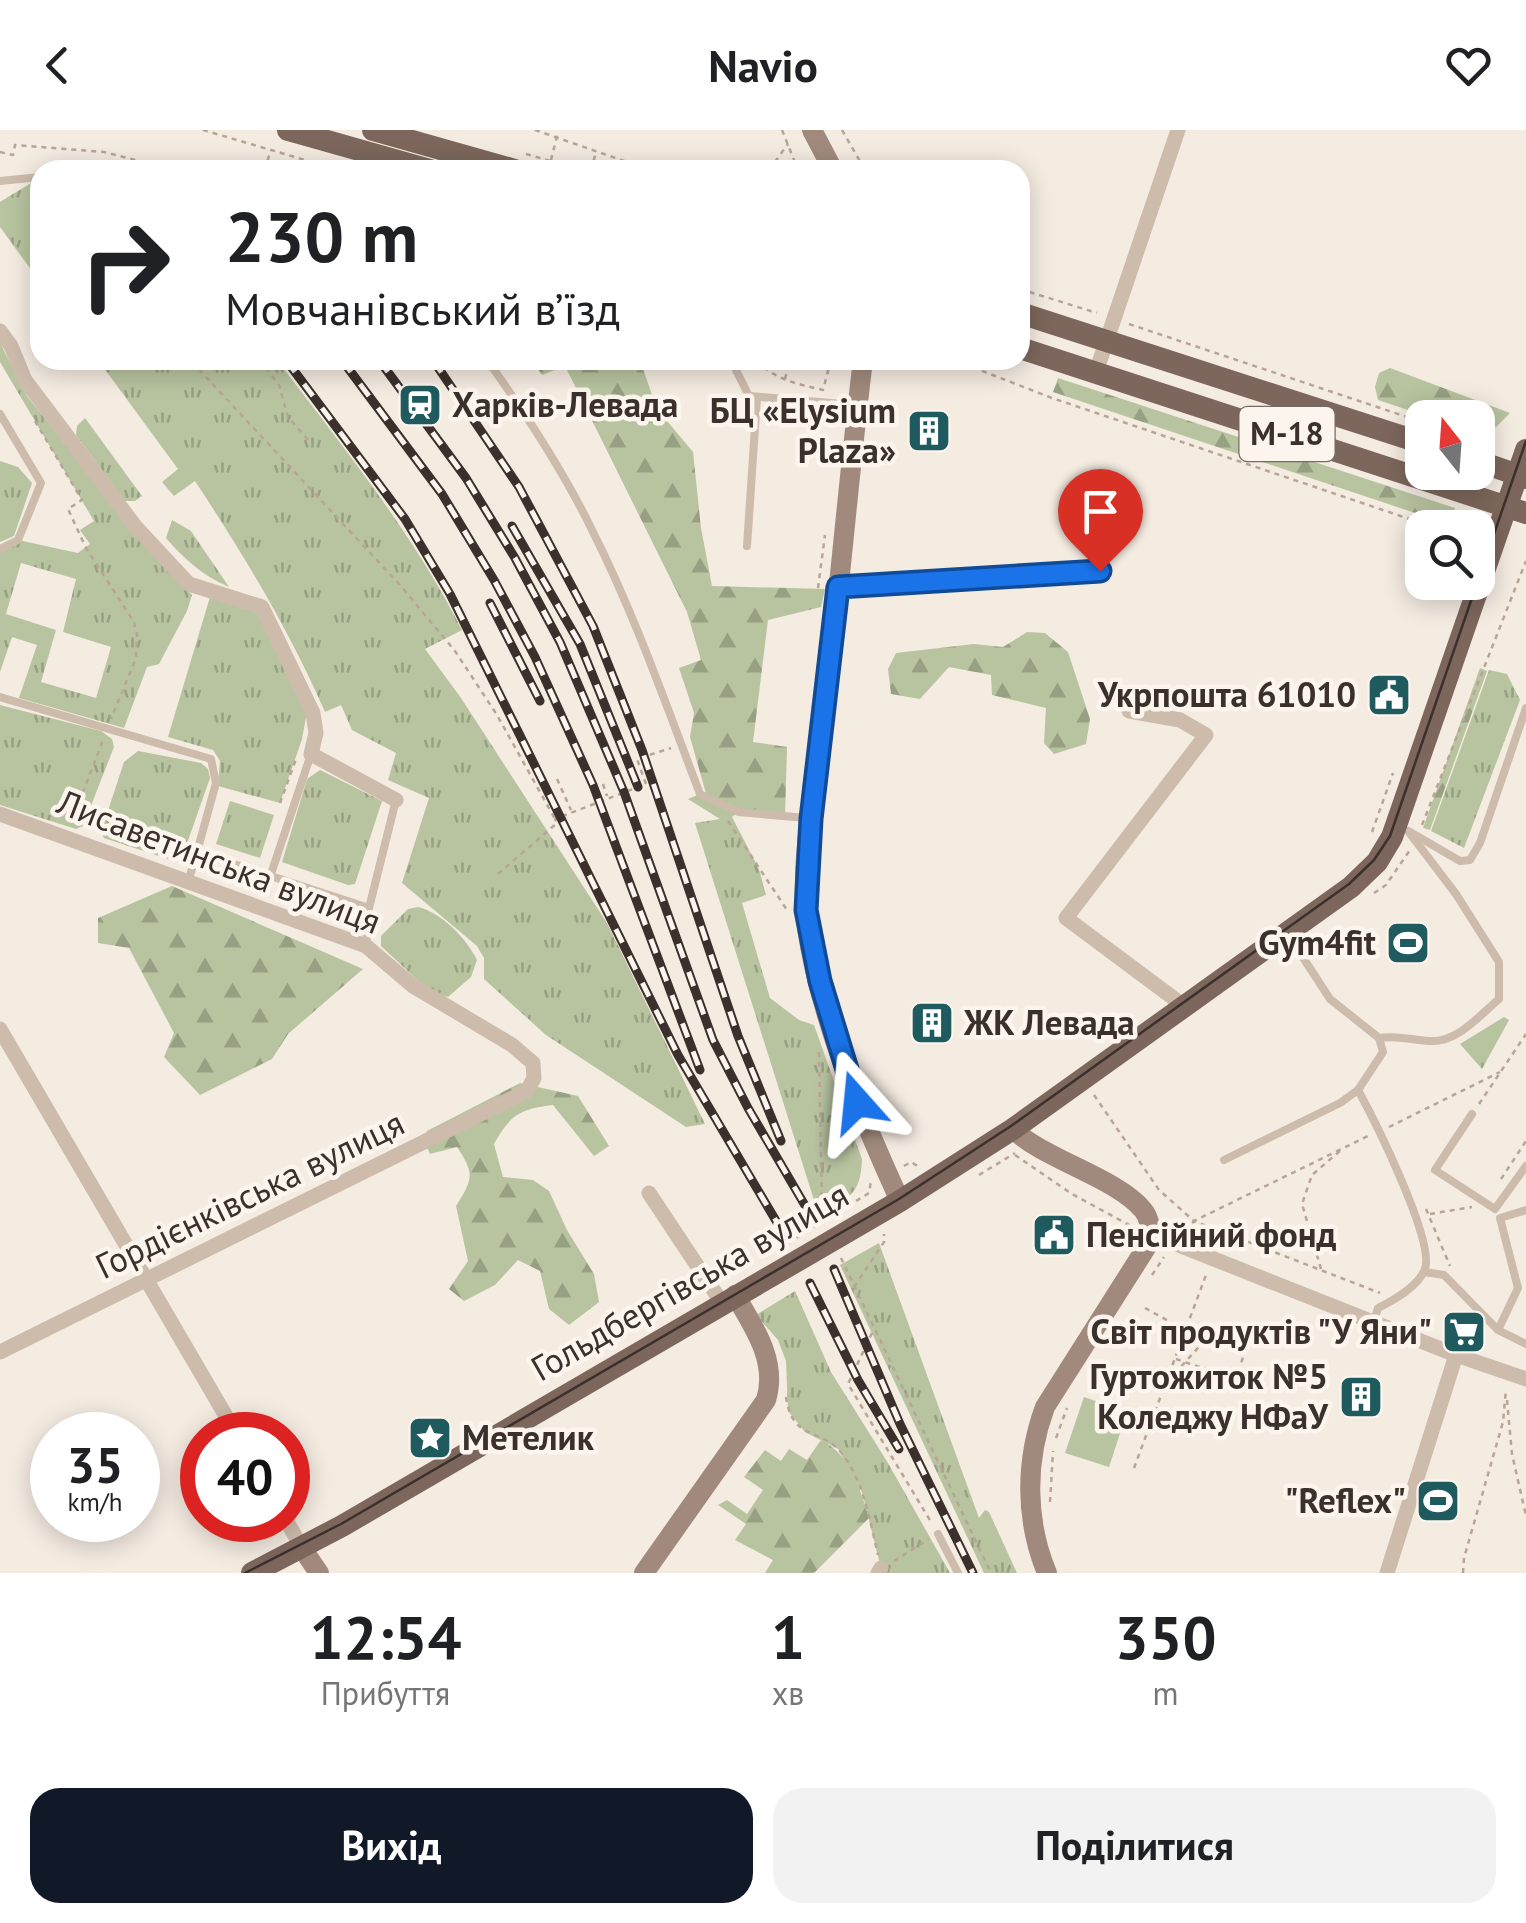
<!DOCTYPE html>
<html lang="uk">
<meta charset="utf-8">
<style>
body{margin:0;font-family:"PT Sans",sans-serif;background:#f2f2f2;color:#202124;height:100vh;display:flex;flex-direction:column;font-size:38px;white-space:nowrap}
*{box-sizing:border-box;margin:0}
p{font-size:32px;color:#757577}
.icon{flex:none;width:55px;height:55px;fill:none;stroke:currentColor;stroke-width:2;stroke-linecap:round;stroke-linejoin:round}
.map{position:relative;height:1443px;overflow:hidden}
.sheet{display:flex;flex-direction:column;background:#fff;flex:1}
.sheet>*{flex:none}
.hud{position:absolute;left:30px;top:30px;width:1000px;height:210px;border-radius:30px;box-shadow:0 5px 25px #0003;background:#fff;color:#202124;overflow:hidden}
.needle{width:65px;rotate:343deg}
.tools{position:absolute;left:1405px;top:270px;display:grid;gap:20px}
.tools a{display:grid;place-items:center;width:90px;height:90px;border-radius:20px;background:#fff;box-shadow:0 5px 25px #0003;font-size:50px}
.speed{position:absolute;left:30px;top:1282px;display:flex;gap:20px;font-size:50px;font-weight:700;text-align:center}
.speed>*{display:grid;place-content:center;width:130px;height:130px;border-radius:50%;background:#fff;box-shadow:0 5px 25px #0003;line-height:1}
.speed small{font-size:25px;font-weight:400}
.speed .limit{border:15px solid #d22;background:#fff;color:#111}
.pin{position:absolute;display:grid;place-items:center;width:85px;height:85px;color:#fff;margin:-102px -42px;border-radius:50% 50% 50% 0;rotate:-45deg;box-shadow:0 0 10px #0007}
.pin .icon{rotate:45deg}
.me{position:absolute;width:110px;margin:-55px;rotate:342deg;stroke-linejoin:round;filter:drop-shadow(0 0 8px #0008)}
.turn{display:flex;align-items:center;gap:35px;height:210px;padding:0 30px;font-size:45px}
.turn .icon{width:130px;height:130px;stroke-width:2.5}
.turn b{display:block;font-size:70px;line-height:85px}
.eta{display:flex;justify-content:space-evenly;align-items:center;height:170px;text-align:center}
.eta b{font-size:60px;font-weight:700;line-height:70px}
.cta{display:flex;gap:20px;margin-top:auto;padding:20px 30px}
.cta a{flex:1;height:115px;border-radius:30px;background:#111827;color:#fff;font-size:40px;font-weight:700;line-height:115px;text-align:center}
.cta a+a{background:#f2f2f2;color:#202124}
header{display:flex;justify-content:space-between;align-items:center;height:130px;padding:0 30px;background:#fff;font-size:45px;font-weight:700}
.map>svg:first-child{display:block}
.grass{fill:url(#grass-tufts);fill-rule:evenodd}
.forest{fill:url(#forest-firs)}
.garden{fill:#b8c4a0}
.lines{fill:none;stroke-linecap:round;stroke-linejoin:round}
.path{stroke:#b9a596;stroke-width:2.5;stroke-dasharray:5 5;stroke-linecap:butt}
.lane{stroke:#cdbbac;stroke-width:8}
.street{stroke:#cdbbac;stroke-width:15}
.secondary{stroke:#a18a7d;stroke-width:20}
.primary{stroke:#7d675c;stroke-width:22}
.tram{stroke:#3b302b;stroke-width:2.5}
.rail-casing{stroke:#3b302b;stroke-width:9}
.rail{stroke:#fbf5ee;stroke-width:5;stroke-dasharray:15;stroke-linecap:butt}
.route-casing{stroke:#114b97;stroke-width:25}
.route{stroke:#1a73e8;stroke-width:18}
.labels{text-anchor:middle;stroke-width:9;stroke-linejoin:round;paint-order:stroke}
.shield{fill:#fbf5ee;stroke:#756b66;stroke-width:2.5}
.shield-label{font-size:32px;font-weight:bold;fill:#3b302b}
.poi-label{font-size:35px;font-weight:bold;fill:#3b302b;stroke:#fbf5ee;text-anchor:end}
.street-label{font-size:35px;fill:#3b302b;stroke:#fbf5ee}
</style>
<header><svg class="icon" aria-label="back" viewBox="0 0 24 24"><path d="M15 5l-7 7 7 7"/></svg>Navio<svg class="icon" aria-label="heart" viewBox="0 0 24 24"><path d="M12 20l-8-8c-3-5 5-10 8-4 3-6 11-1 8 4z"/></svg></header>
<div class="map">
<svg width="1526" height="1443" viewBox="0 0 1526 1443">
<defs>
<pattern id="grass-tufts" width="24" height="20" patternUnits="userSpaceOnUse" patternTransform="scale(2.5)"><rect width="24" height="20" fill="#b8c4a0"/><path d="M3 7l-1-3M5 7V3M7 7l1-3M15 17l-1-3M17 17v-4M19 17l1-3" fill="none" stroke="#97a083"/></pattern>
<pattern id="forest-firs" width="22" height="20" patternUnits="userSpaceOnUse" patternTransform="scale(2.5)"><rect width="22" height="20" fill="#b8c4a0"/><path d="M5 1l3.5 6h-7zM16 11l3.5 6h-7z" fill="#97a083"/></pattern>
</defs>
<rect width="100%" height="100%" fill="#f4ebe1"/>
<!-- grass -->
<g class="grass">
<path d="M36,50L40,52V152L0,97V72Z"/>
<path d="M0,213L27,266L90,346L192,465L187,481L159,534L147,537L124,598L19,568L37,515L12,507L0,542V419L18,410L78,423L90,414L80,400L94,391L0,232ZM21,433L76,449L63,502L111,517L96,568L41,552L56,500L6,484Z"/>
<path d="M98,230H277C344,318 412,402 462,500L425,519L461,568L607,793L705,994L686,997L546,905L484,849V828L477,816L402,753L429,668L388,650L396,623L352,600L341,575L325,582C289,500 244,425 195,351L174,366L162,352L178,339Z"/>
<path d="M85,288L142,366L135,371H125L76,305L77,296Z"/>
<path d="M0,331L18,337L32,353L14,406L0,412Z"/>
<path d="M172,390L191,401L229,457C203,446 184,429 166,408Z"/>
<path d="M210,467L259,483L307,582L302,609L280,673L218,656L220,631L213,620L168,607Z"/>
<path d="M1489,540L1507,544L1520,570L1464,718L1431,701Z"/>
<path d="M0,575L101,601L112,609L114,617L83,696L76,699L0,675Z"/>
<path d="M138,621L201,633L208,639L210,648L184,722L177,728L168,729L104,708L101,702L124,632Z"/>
<path d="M320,640L382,671L355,754L348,755L282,732L307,649Z"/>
<path d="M700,664L738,682L732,687L759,739L766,765L742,773L770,868L799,890L814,895L862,1029C861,1066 848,1067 819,1086L695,693L720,689L688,669Z"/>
<path d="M230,671L274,685L260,728L216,714Z"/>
<path d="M418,777C442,783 466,808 477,830L471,847L448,867L429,861L381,816V806L408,779Z"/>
<path d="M1504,887L1509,890L1482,939L1460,914Z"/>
<path d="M879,1113L979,1388L985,1380L989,1382L1017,1443H984L840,1135Z"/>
<path d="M795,1161L831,1242L888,1333L950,1443H886L881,1438L862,1362L838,1319L805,1302L788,1281L786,1231L778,1210L756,1185Z"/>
</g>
<!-- forest -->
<g class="forest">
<path d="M532,230H656L642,236L657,279L693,322L701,398L712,456L825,459L821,477L768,490L753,612L787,617L785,686L738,682L707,667L690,607L694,583L679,538L701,530L687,482L565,236L542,245Z"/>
<path d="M1390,238L1510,283L1496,297L1478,301V288L1429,287L1378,270L1375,257L1379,243Z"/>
<path d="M1058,248L1455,378L1451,395L1053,262Z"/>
<path d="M1027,502L1045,503L1068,522L1090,589L1086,614L1054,624L1044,613L1046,578L992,565L991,545L949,537L920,569L891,564L888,539L896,523L974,514L1003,517Z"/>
<path d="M1480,538L1487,541L1430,700L1423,698Z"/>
<path d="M172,756L363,839L288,904L272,929L200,965L164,927L174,903L129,818L98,813V788Z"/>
<path d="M520,953L578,966L609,1016L594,1026L553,975C520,979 510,985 494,1014L503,1047L533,1050L549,1061L567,1100L594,1144L599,1172L569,1195L549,1179L540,1141L518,1130L495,1155L464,1171L449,1159L468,1131L456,1076C473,1049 475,1044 457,1017L430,1024L424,1011L427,1001Z"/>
<path d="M821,1310C850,1324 860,1358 869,1388L814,1443H765L773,1430L735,1410L746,1394L718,1375L727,1370L747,1384L763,1360L744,1347L765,1320L781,1331L789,1319L807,1330Z"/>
</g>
<!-- garden -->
<path class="garden" d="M1084,1267L1127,1282L1109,1337L1065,1323Z"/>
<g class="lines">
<!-- path -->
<g class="path">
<path d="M203,0L339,40"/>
<path d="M535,0L650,40"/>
<path d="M782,0L798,40"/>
<path d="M842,0L865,40"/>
<path d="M0,22L13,25L15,15L104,22L175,40"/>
<path d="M526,24L582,40"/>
<path d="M551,30L558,2"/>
<path d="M753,32L764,40"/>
<path d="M265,40L270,22"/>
<path d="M591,40L596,22"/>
<path d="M769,40L788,14"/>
<path d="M1020,159L1097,183"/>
<path d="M1129,194L1422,292"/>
<path d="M260,230L279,255L288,287L311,313"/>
<path d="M757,230C774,250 798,254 823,260L831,230"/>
<path d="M954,230L1052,268L1436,398"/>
<path d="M192,232L400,455L455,521L497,585L555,689"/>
<path d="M785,249L790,230"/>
<path d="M35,291L82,370L68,379L86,418L134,492L137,505L136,528L111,589"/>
<path d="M1478,306L1488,308"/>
<path d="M818,458L825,405"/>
<path d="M557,649L571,680"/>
<path d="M603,654L607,666"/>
<path d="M280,673L296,629"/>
<path d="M72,691L103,610"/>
<path d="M728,691L787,780"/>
<path d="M1422,695L1526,431"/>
<path d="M1372,702L1393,643"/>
<path d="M498,744L557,693L555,689L646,654L637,629L671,618"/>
<path d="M1374,763L1386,755L1410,720"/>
<path d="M819,922L822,1080L825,1088"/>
<path d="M1094,965L1159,1060L1194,1091L1368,1006"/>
<path d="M1479,974L1526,904"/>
<path d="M1389,997L1500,942"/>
<path d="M1015,1025L1072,1064L1131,1096"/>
<path d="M904,1036L911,1032L919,1037"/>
<path d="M979,1045L1015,1023"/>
<path d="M1501,1049L1526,1011"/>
<path d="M1426,1079L1450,1136"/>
<path d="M1430,1084L1472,1077"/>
<path d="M1186,1101L1194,1091L1380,1163"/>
<path d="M788,1113L869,1063L871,1051"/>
<path d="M841,1128L991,1443"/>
<path d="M1321,1139L1302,1074L1312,1045L1341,1020"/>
<path d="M1152,1145L1164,1127"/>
<path d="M854,1157L884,1112V1104"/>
<path d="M1145,1178L1185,1200L1216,1197"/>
<path d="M872,1203L848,1254L931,1392"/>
<path d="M1176,1229L1235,1249L1244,1225"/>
<path d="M1168,1251L1217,1197"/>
<path d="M786,1267C792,1310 820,1299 839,1320C863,1347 870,1391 878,1425"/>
<path d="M1507,1270L1512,1324L1526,1386"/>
<path d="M1056,1308L1067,1278"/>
<path d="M1134,1338L1206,1145"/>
<path d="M1050,1372L1053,1321"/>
<path d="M894,1431L929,1409"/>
<path d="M1463,1443L1464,1428L1503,1292L1506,1259"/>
</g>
<!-- lane -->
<g class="lane">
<path d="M0,51L40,47"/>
<path d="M487,230C526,284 563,340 592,400C635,485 666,575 700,664L738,682L806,688"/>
<path d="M731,230L749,266L854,275"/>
<path d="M0,284L41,353L18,410L0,419"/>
<path d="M747,416L757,268"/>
<path d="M0,567L211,629L216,653L197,722"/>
<path d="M1410,702L1460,731L1470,730L1480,713L1526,578"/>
<path d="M270,747L311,624"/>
<path d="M188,752L197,722L369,778"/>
<path d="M366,816L369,778L396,670"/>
<path d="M1379,908C1398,905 1411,910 1429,911C1457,913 1479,886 1499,869V832L1456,764L1408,701"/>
<path d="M1358,960C1374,989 1435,1111 1425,1139C1418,1157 1394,1170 1378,1178L1374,1191"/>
<path d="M1472,984L1435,1040L1495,1079L1526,1036"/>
<path d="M1224,1030L1340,973L1358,960L1383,922L1379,908L1330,869L1289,806"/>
<path d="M1424,1142L1444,1145L1498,1200L1526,1214"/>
<path d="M1498,1200L1518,1158L1500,1088L1526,1080"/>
<path d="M938,1404L958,1443"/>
</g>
<!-- street -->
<g class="street">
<path d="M0,201L11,216L25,250L135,396L189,454L262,477L313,583L316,603L311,624L396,670"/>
<path d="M1096,242L1178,0"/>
<path d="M838,457L1101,441"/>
<path d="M1129,581L1180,590L1206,605L1066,788L1184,876"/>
<path d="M0,684L366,816L413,856L512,915L533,933L534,948L527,961L0,1222"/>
<path d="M0,899L237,1305"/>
<path d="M649,1063L722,1173"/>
<path d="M1151,1098L1176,1114L1456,1225L1526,1249"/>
<path d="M286,1390L302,1418"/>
<path d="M878,1443L881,1438"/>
<path d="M1387,1443L1456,1225"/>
</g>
<!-- secondary -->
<g class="secondary">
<path d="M812,0L833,40"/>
<path d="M863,230C849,343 840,457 826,571C818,638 798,732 807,798C820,888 862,988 900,1071"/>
<path d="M1013,999C1043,1029 1117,1048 1143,1080C1150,1088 1151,1100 1151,1110L1045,1277C1025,1331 1025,1390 1047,1443"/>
<path d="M302,1418L319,1443"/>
<path d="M644,1443L766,1270C778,1232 754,1197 735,1165"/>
</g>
<!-- primary -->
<g class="primary">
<path d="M288,0L430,40"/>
<path d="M373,0L515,40"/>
<path d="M1020,183L1422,313"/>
<path d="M1020,218L1526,383"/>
<path d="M1478,331L1526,348"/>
<path d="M252,1443L342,1396L900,1071L1013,999L1351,757L1377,732L1392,707L1526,320"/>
</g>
<!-- tram -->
<path class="tram" d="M245,1443L341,1394L899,1069L1011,996L1349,754L1374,730L1390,706L1526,311"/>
<defs>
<g id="rail">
<path d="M286,230L405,389L450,464L678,925L785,1106"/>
<path d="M342,230L442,364L494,450L535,527L593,655L700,940"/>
<path d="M379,230L466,348L515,428L560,512L624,662L713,910L748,978L810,1084"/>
<path d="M433,230L519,357L593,496L642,620L738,906L781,1011"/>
<path d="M512,396L580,514L638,657"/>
<path d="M490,473L540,571"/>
<path d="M834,1139L900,1294L973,1443"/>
<path d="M810,1153L858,1250L899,1319"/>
</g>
</defs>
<!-- rail casing -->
<use href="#rail" class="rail-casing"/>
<!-- rail -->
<use href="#rail" class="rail"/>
</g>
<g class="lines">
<defs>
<path id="route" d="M857,972L820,851L806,780L811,689L838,457L1100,441"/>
</defs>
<!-- route casing -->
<use href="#route" class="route-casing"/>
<!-- route -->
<use href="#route" class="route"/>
</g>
<!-- icons -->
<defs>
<symbol id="station-square" viewBox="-11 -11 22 22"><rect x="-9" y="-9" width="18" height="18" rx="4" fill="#1f5a5e" stroke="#fbf5ee"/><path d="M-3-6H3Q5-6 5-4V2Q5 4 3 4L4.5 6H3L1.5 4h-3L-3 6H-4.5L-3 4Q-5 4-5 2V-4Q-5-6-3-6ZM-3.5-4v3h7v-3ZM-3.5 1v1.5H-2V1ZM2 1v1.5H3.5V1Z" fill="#fff"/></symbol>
<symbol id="building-square" viewBox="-11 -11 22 22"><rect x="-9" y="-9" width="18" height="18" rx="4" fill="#1f5a5e" stroke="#fbf5ee"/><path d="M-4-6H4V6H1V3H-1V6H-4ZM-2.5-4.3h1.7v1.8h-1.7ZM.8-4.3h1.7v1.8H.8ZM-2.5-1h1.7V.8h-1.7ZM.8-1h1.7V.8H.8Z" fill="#fff"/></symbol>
<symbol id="civic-square" viewBox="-11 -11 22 22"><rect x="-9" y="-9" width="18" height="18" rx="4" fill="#1f5a5e" stroke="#fbf5ee"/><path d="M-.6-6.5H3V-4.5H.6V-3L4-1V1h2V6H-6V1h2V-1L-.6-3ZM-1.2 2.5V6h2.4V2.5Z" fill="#fff"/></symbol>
<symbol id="stadium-square" viewBox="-11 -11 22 22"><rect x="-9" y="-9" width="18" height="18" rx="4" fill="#1f5a5e" stroke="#fbf5ee"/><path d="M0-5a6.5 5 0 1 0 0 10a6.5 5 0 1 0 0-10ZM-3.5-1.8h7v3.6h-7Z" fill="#fff"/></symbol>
<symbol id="supermarket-square" viewBox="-11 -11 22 22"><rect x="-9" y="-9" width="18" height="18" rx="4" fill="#1f5a5e" stroke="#fbf5ee"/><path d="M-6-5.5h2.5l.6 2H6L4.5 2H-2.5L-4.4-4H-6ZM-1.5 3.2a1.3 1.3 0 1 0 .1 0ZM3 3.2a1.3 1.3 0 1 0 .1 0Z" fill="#fff"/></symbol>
<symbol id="sight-square" viewBox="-11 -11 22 22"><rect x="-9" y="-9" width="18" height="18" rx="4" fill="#1f5a5e" stroke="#fbf5ee"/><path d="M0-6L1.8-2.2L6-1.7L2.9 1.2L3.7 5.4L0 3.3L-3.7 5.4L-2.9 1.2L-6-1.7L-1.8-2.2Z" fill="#fff"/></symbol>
</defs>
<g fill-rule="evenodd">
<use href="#station-square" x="395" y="250" width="50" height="50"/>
<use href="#building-square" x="904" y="276" width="50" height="50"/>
<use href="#civic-square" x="1364" y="540" width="50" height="50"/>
<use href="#stadium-square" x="1383" y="788" width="50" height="50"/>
<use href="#building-square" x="907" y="868" width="50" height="50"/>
<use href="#civic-square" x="1029" y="1080" width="50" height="50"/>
<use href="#supermarket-square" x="1439" y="1177" width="50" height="50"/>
<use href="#building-square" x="1336" y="1242" width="50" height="50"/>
<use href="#sight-square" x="405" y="1283" width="50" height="50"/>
<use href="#stadium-square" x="1413" y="1346" width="50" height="50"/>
</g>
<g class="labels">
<!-- shield labels -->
<rect class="shield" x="1239.5" y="277" width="95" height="54" rx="8"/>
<g class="shield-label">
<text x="1287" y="315">М-18</text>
</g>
<!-- poi labels -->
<g class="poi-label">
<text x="452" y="287" text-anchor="start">Харків-Левада</text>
<text x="896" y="293">БЦ «Elysium<tspan x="896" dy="40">Plaza»</tspan></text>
<text x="1356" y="577">Укрпошта 61010</text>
<text x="1376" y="825">Gym4fit</text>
<text x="964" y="905" text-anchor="start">ЖК Левада</text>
<text x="1086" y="1117" text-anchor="start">Пенсійний фонд</text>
<text x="1432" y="1214">Світ продуктів "У Яни"</text>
<text x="1328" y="1259">Гуртожиток №5<tspan x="1328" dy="40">Коледжу НФаУ</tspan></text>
<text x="462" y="1320" text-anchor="start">Метелик</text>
<text x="1406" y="1383">"Reflex"</text>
</g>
<!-- street labels -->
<g class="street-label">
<text transform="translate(219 732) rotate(21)" y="12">Лисаветинська вулиця</text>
<text transform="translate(250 1065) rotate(-26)" y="12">Гордієнківська вулиця</text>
<text transform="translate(690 1152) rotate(-30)" y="12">Гольдбергівська вулиця</text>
</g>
</g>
</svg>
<div class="tools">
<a><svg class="needle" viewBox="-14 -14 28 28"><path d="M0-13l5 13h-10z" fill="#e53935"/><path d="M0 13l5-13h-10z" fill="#757577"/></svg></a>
<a><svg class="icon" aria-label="search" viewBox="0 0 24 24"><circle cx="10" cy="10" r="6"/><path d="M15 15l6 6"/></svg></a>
</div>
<div class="speed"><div>35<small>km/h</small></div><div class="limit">40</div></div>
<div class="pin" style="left:1100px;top:441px;background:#d93025"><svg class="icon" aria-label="arrive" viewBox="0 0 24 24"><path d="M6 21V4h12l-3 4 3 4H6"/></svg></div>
<svg class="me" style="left:857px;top:972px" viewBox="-20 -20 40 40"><path d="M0-17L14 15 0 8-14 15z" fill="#1a73e8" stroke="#fff" stroke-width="4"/></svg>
<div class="hud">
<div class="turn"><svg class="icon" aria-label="right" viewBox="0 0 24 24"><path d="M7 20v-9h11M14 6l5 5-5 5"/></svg><div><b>230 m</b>Мовчанівський в’їзд</div></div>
</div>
</div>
<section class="sheet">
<div class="eta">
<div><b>12:54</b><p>Прибуття</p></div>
<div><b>1</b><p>хв</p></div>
<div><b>350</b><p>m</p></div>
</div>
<div class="cta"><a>Вихід</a><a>Поділитися</a></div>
</section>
